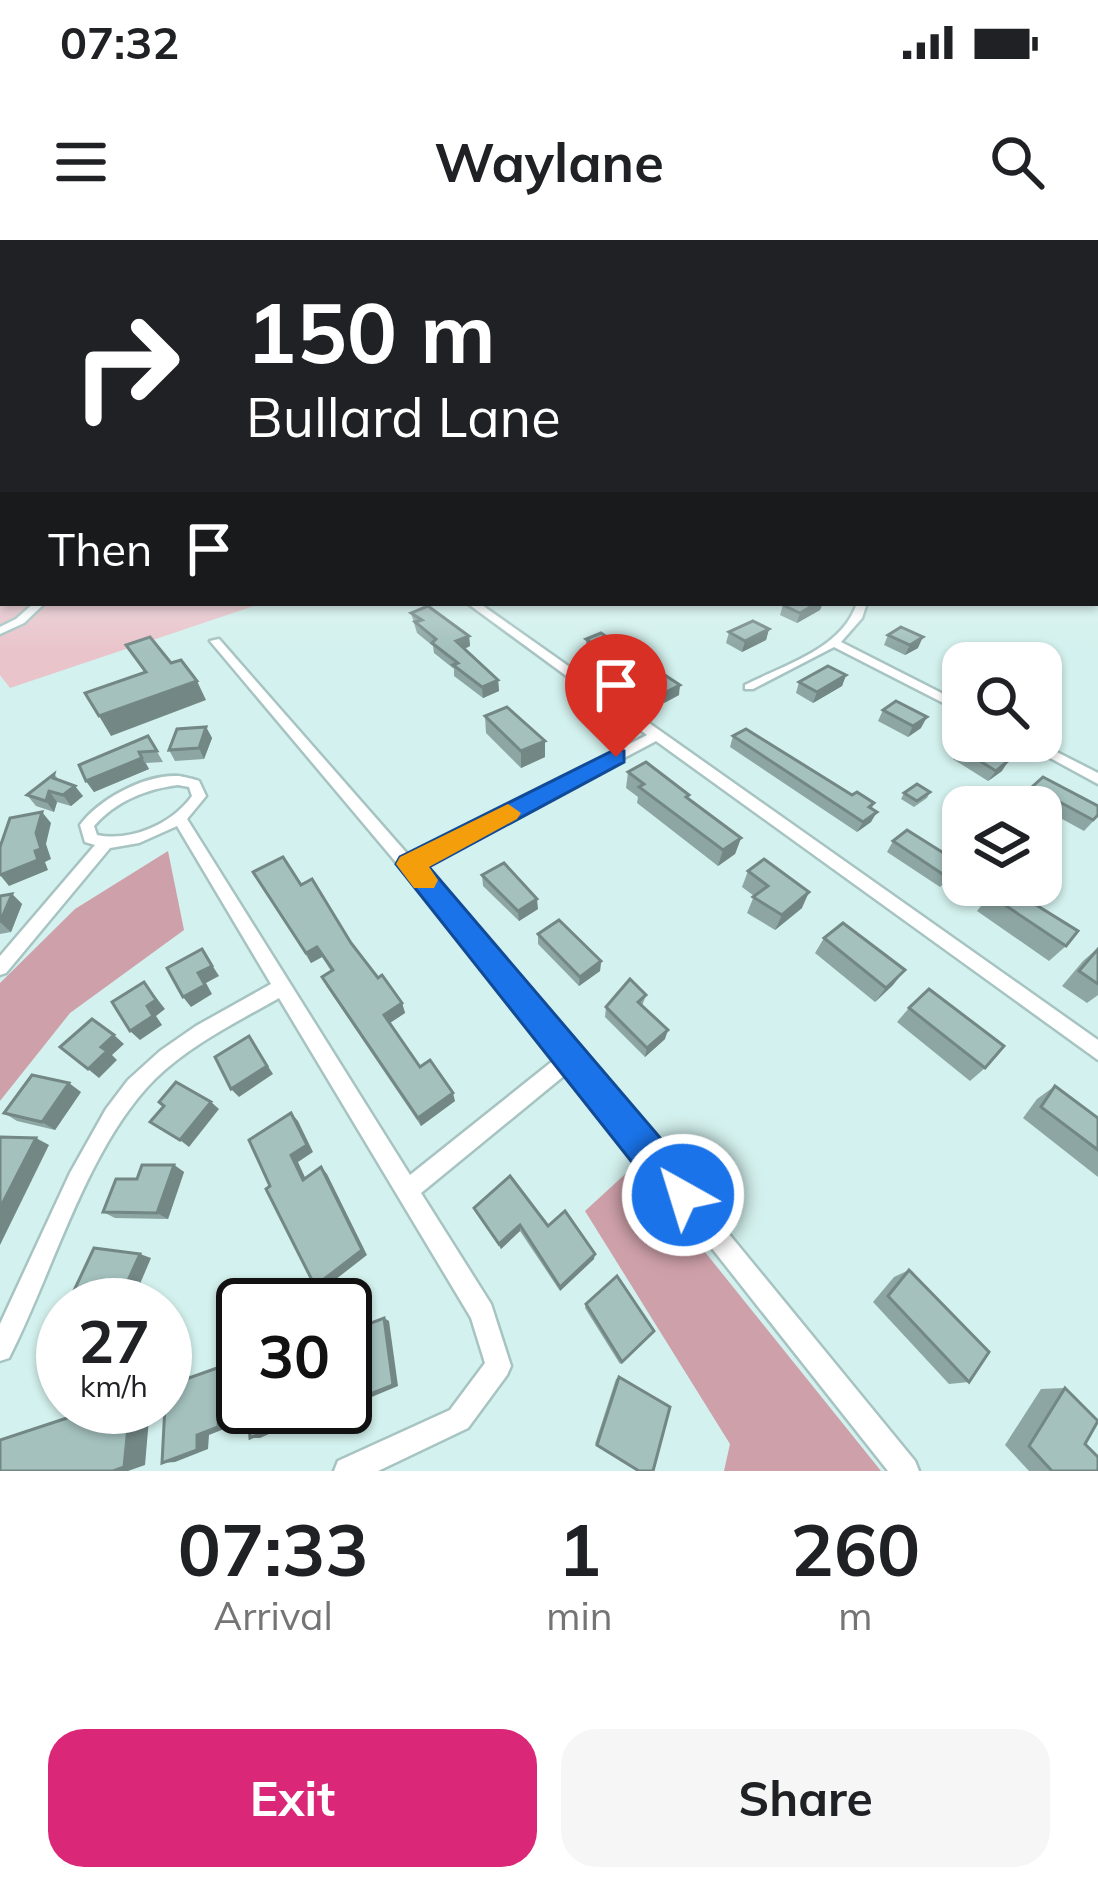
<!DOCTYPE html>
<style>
body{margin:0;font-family:Mulish,sans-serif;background:#f6f6f6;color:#202124;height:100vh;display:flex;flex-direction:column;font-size:45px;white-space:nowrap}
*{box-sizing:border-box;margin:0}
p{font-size:39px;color:#757577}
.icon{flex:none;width:66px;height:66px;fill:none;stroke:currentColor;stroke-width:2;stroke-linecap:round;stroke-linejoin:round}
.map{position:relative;height:1231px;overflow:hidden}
.details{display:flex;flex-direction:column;background:#fff;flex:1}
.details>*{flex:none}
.guide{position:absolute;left:0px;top:0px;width:1098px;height:366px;box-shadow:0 3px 9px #0004;background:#202124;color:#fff;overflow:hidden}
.buttons{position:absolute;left:942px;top:402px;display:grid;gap:24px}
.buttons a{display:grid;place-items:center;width:120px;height:120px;border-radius:24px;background:#fff;box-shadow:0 3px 9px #0004;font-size:60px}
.speed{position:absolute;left:36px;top:1038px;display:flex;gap:24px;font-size:60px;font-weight:700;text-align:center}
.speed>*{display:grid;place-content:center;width:156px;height:156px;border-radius:50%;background:#fff;box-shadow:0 3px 9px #0004;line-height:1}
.speed small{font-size:30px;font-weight:400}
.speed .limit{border:6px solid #111;border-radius:18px;background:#fff;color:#111}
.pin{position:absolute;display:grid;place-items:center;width:102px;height:102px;color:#fff;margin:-123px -51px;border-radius:50% 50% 50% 0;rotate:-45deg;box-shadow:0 0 12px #0007}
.pin .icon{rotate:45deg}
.me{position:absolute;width:132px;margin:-66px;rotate:321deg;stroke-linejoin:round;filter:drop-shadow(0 0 9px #0008)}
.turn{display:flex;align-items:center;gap:42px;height:252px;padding:0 48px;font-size:54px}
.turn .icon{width:156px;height:156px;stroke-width:2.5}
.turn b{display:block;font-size:84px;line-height:102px}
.then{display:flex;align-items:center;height:114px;padding:0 48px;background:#0003;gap:24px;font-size:45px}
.eta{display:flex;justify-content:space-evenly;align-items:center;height:204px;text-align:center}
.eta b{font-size:72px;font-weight:700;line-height:84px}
.primary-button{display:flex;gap:24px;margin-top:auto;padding:24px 48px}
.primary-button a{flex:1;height:138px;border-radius:36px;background:#db2777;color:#fff;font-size:48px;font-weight:700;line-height:138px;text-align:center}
.primary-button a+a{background:#f6f6f6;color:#202124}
.status{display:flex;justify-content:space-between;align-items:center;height:84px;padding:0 60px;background:#fff;direction:ltr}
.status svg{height:33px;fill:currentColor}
header{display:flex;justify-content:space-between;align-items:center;height:156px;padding:0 48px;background:#fff;font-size:54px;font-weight:700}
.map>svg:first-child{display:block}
.green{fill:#eac4cb}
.forest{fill:#cea0a9}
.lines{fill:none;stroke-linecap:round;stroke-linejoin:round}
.street-casing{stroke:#a7c4c2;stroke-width:5}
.street{fill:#fff;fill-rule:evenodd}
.wall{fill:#8da6a3}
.shaded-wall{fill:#738785}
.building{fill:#a4c1be;stroke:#738785;stroke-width:3}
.route{fill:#1a73e8;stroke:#114b97;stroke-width:3}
.slow{fill:#f59e0b}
</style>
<div class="status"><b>07:32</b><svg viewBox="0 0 49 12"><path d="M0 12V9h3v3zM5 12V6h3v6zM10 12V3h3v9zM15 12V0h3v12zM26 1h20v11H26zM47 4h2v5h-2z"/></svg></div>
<header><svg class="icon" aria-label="menu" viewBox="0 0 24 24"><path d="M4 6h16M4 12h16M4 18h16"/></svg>Waylane<svg class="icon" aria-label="search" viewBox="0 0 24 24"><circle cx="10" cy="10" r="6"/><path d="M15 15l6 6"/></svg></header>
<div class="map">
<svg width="1098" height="1231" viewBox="0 0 1098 1231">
<rect width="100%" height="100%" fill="#d3f1ee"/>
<!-- green -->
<path class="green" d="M0,238L3,363H263L10,448L0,435Z"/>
<!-- forest -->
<g class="forest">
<path d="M168,611L184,690L70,773L0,861V743L75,669Z"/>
<path d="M635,925L881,1231H724L730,1204L585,971Z"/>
</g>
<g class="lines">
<defs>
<g id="street">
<rect x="0" y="251" width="3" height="4"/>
<path d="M3,300V306L0,307V301Z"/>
<rect x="1095" y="355" width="3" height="6"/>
<path d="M34,363H45L24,383L0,394V387L16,379Z"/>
<path d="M467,363H479L1098,800V820L656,501L418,627L579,811L915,1221L919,1231H888L571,830L421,953L491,1064L511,1126L507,1135L468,1188L378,1231H334L338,1221L450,1170L485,1123L471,1078L279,758C237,782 191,804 155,839C87,907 53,1032 9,1118L0,1121V1084L70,933L106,869L128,840L160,811L196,786L271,744L177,586L139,603L110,608L6,733L0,735V716L95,605L85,602L80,585C99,559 145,534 179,536C180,536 198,540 199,541L206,556L187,579L410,935L559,816L210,401L219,399L410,617L647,495ZM178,545L189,547L192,556C172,584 131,602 97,595L94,586C116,561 146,549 178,545Z"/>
<path d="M857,363H867L862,378L841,402L963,464V473L834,407L753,449H745V445C786,424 842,409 857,363Z"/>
<path d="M1019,501H1035L1098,533V544Z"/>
</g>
</defs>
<!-- street casing -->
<use href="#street" class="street-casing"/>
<!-- street -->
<use href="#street" class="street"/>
</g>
<!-- wall -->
<g class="wall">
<path d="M783,365L820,370L797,383L780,375Z"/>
<path d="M411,373L469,396L470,406L465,409L498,440L499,451L483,458L454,436V429L434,413L433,406L417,393Z"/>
<path d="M769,389L766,400L742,412L726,403L729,392Z"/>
<path d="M888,395L918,408L905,415L884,405Z"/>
<path d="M586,399L679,455L664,463L586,410Z"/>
<path d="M846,435L842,446L813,463L796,453L799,442Z"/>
<path d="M883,470L921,488L908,497L878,481Z"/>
<path d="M485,476L545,501V517L521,528L486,493Z"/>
<path d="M206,487L212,498L204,519L175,521L169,510Z"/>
<path d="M148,496L163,522L146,523L149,529L94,552L86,541Z"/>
<path d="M733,496L852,555L874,563L872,568L871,582L857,592L730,507Z"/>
<path d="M959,508L1002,531L988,541L953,519Z"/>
<path d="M628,532L688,559L741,598L735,614L718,626L637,563L638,557L626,548Z"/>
<path d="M54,534L59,540L83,556L71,566L57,562L54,572L36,566L27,555Z"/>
<path d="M1032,547L1098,576L1084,591L1024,558Z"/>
<path d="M930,552L927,558L914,567L901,559L904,553Z"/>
<path d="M893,601L961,624L953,635L940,647L887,612Z"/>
<path d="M748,631L802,668L775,690L747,673L754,656L742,647Z"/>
<path d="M253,632L301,645L378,738L402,763L405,773L390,783L420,827L455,861L421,886L327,747L322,737L331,731L322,717L311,723Z"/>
<path d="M482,635L538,669L519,681L483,646Z"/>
<path d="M12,654L22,664L11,692L0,694V656Z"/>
<path d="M990,655L1066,706L1049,721L977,671Z"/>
<path d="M538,694L601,721L600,731L579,746L538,704Z"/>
<path d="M824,698L893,745L875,762L815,713Z"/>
<path d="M1098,708V755L1087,763L1062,746L1083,721Z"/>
<path d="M646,755L642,766L665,799L645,817L605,777L606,767Z"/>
<path d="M909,768L985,828L970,841L897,782Z"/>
<path d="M1055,846L1098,878V937L1023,878L1037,859Z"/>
<path d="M81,852L55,890L17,881L4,873Z"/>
<path d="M174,925L184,932L168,979L115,978L103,972L137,939Z"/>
<path d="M474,968L548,986L594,1019L560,1051L520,991L501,1009Z"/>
<path d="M909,1030L969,1142L949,1144L873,1062L894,1037Z"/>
<path d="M586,1064L654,1091L620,1124L585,1068Z"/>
<path d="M619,1137L639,1231L595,1204L616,1139Z"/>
<path d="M1065,1148L1085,1204L1098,1231H1029L1005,1205L1041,1149Z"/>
</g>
<!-- shaded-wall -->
<g class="shaded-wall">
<path d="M817,363H823L820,370L797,383L800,373Z"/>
<path d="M769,389L766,400L742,412L745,401Z"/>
<path d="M469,396L470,406L458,411L456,401Z"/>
<path d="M923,397L918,408L905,415L910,405Z"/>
<path d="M846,435L842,446L813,463L817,452Z"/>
<path d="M498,440L499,451L483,458L482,447Z"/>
<path d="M197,441L206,460L111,496L99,476Z"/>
<path d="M680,445L679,455L664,463L666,452Z"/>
<path d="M927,477L921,488L908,497L913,486Z"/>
<path d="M206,487L212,498L204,519L199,508Z"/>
<path d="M545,501V517L521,528V511Z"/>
<path d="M142,518L149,529L94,552L86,541Z"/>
<path d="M1009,520L1002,531L988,541L996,531Z"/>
<path d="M75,546L83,556L71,566L63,555Z"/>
<path d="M49,551L57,562L54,572L46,561Z"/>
<path d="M42,572L51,583L46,604L51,619L45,622L48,630L9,646L0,635L36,593Z"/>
<path d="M877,572L871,582L857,592L863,582Z"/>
<path d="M741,598L735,614L718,626L723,610Z"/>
<path d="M809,652L802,668L775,690L782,675Z"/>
<path d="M12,654L22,664L11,692L0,682Z"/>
<path d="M537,659L538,669L519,681L518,671Z"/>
<path d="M317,707L322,717L311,723L306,713Z"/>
<path d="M202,709L219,736L206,743L212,754L191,767L183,757L198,733Z"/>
<path d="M601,721L600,731L579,746L580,737Z"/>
<path d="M905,730L893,745L875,762L886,748Z"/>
<path d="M144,742L165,769L156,776L162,785L140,800L130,791L147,766Z"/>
<path d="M402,763L405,773L388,784L384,775Z"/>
<path d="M668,790L665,799L645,817L647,808Z"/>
<path d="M114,795L124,804L112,815L117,820L99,838L88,829L101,807Z"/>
<path d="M249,796L273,834L239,857L231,849Z"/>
<path d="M69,843L81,852L55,890L42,882Z"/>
<path d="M453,853L455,861L421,886L418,878Z"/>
<path d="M211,862L219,869L189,907L180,900Z"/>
<path d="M291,873L298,881L313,912L298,922L309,946L303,940L291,915Z"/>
<path d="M36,898L49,905L0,1005V968Z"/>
<path d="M174,925L184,932L168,979L157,973Z"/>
<path d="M321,927L327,934L367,1015L322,1050L315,1046Z"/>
<path d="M520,985V991L501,1009L499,1004Z"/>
<path d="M140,1014L151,1018L131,1065H117Z"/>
<path d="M595,1014L594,1019L560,1051V1047Z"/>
<path d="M384,1078L389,1081L398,1146L350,1166L345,1165Z"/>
<path d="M220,1127L230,1129L229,1187L209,1195L208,1209L175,1222L162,1223L197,1195Z"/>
<path d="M130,1167H150L145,1225L128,1231H113Z"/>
<path d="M313,1167H321V1171L260,1198H250Z"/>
</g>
<!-- building -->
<g class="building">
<path d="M787,363H817L800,373L783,365Z"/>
<path d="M428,366L469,396L456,401L498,440L482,447L453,425L458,423L432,403L436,399L415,382L422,380L411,373Z"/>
<path d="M753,381L769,389L745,401L729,392Z"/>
<path d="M901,387L923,397L910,405L888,395Z"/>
<path d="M601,393L680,445L666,452L586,399Z"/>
<path d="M150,397L171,423L181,420L197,441L99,476L85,453L146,432L126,405Z"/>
<path d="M828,426L846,435L817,452L799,442Z"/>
<path d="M896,461L927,477L913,486L883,470Z"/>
<path d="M507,467L545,501L521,511L485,476Z"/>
<path d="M206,487L199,508L169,510L177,489Z"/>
<path d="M746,489L852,555L857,552L874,563L869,567L877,572L863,582L733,496Z"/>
<path d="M148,496L157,511L139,512L142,518L86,541L79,525Z"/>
<path d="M967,501H973L1009,520L996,531L959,508Z"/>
<path d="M646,522L689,555L686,557L741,598L723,610L639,547L644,544L628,532Z"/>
<path d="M54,534L53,538L75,546L63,555L49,551L46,561L27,555Z"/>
<path d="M1043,537L1098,566V575L1093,580L1032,547Z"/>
<path d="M917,544L930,552L917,561L904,553Z"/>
<path d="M42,572L36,593L41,609L35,611L38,620L0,635V607L10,578Z"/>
<path d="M907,590L961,624L947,637L893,601Z"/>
<path d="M283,617L301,645L312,639L351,703L378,738L382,735L402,763L384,775L420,827L430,820L453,853L418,878L322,737L333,730L317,707L306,713L253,632Z"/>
<path d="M764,619L809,652L782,675L753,657L768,646L748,631Z"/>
<path d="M504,623L537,659L518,671L482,635Z"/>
<path d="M1000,645H1004L1078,691L1066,706L990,655Z"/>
<path d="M12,654L0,682V656Z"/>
<path d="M559,680L601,721L580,737L538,694Z"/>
<path d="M843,683L905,730L886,748L824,698Z"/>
<path d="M202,709L212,726L198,733L205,745L183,757L167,728Z"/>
<path d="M1098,709V744L1079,731Z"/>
<path d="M630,739L646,755L638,762L668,790L647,808L606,767Z"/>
<path d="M144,742L156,760L147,766L153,776L130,791L112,762Z"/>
<path d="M929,749L1004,806L985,828L909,768Z"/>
<path d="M92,779L114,795L101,807L107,811L88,829L60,807Z"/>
<path d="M249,796L267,826L231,849L215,817Z"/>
<path d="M32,835L69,843L42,882L4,873Z"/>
<path d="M176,842L211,862L180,900L150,882L164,866L159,862Z"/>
<path d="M1055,846L1098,878V910L1041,867Z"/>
<path d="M291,873L307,905L291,915L303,940L321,927L362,1010L315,1046L266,949L270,946L249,900Z"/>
<path d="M0,897L36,898L0,968Z"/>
<path d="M142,925H174L157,973L103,972L116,939H137Z"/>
<path d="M510,936L548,986L565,971L595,1014L560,1047L520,985L499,1004L474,968Z"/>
<path d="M94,1008L140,1014L117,1065L70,1059Z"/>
<path d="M909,1030L989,1112L969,1142L888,1056Z"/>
<path d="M617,1036L654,1091L622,1122L586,1064Z"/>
<path d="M384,1078L393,1145L345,1164V1093Z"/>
<path d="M220,1127L218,1187L197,1195V1210L162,1223L166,1146Z"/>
<path d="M619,1137L670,1167L653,1231H639L597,1205Z"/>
<path d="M1065,1148L1098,1181L1085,1204L1098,1217V1231H1052L1029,1206Z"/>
<path d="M69,1167H130L124,1227L113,1231H0V1200L67,1178Z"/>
<path d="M248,1167H313L314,1171L250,1198Z"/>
</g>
<!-- sky -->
<linearGradient id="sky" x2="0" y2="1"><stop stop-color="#72a8c6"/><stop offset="0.58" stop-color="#ebf9f7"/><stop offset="1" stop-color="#ebf9f7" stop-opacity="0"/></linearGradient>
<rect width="1098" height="410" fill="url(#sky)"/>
<!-- route -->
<path class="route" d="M616,509L624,511V522L429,627L697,941L703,955L697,969L683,975L669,969L396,624L400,617Z"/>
<!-- slow -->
<path class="slow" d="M508,564L521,573L517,579L429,627L438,640L434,648H414L396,624L400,617Z"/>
</svg>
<div class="buttons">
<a><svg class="icon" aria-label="search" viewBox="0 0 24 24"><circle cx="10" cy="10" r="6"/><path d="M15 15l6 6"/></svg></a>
<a><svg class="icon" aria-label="layers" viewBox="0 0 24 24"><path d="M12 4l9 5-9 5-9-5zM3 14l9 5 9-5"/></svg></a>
</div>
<div class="speed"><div>27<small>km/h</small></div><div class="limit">30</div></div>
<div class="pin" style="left:616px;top:517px;background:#d93025"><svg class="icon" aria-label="arrive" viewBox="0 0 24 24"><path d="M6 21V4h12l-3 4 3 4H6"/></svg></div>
<svg class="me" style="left:683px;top:955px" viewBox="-20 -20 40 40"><circle r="17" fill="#1a73e8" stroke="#fff" stroke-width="3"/><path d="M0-11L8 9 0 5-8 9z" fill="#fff"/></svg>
<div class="guide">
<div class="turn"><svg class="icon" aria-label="right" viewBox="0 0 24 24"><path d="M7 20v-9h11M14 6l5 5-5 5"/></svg><div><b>150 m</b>Bullard Lane</div></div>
<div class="then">Then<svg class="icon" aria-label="arrive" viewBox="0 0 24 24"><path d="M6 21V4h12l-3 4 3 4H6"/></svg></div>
</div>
</div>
<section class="details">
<div class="eta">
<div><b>07:33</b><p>Arrival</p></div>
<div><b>1</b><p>min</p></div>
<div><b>260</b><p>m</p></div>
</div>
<div class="primary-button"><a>Exit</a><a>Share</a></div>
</section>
